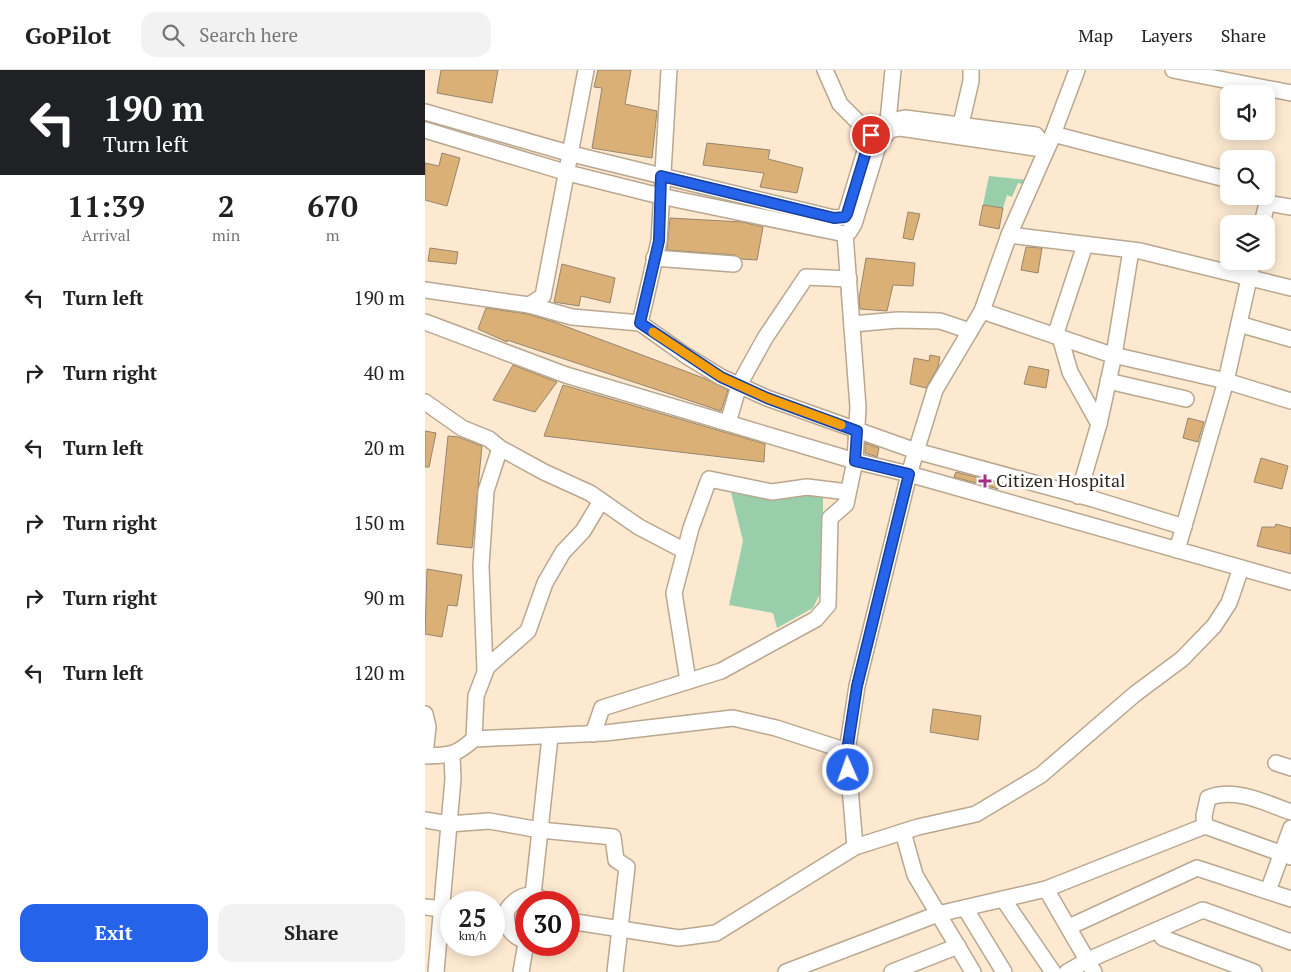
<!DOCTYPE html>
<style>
body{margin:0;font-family:"PT Serif",serif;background:#f2f2f2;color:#222;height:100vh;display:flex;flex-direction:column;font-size:19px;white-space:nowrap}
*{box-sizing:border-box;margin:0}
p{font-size:16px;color:#767676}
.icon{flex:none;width:28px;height:28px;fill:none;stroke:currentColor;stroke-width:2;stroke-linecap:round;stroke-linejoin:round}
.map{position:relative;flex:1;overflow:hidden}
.sheet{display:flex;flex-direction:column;background:#fff;width:425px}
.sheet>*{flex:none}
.banner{background:#202124;color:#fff;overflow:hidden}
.controls{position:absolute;left:795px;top:15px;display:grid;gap:10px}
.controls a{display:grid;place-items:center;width:55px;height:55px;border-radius:10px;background:#fff;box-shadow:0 2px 12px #0003;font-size:25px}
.speed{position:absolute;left:15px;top:821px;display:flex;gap:10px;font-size:25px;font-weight:700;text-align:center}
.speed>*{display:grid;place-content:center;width:65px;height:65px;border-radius:50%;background:#fff;box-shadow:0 2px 12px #0003;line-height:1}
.speed small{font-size:12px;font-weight:400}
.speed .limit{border:8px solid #d22;background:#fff;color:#111}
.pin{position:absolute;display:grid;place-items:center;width:42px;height:42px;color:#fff;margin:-21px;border:2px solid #fff;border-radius:50%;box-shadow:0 1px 5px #0007}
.me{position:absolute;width:55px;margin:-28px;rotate:358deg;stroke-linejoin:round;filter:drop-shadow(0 0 4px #0008)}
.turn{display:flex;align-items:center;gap:18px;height:105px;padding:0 20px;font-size:22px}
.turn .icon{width:65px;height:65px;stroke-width:2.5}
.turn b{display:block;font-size:35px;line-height:42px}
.eta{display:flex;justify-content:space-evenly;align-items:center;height:85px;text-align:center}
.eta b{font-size:30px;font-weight:600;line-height:35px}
.cta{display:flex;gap:10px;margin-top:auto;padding:10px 20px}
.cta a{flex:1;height:58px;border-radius:15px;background:#2563eb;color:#fff;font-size:20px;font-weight:600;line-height:58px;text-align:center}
.cta a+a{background:#f2f2f2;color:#222}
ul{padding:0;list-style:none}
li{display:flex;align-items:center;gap:15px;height:75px;padding:0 20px}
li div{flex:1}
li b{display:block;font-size:19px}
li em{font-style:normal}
header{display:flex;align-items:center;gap:30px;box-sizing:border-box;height:70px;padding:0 25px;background:#fff;border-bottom:1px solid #e0e0e0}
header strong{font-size:24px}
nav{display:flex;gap:28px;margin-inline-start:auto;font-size:18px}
.search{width:350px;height:45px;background:#f2f2f2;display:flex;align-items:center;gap:12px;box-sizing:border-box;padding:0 18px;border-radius:15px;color:#767676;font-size:19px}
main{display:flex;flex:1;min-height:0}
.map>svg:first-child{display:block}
.green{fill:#98cfaa}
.building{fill:#dab076;stroke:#97856e}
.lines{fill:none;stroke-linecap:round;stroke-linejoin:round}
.minor-casing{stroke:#b9a78f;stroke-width:18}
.minor{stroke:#fff;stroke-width:15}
.route-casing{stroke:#184099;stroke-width:12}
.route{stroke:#2563eb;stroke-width:9}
.slow{stroke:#f59e0b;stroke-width:9}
.poi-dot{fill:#a52f87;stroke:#fff;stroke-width:2}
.labels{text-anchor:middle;stroke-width:5;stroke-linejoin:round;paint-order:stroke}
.poi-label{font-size:18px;fill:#2f281e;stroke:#fff;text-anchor:start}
</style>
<header>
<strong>GoPilot</strong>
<div class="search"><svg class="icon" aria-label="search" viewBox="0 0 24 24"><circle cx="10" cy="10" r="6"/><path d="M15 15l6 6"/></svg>Search here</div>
<nav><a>Map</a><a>Layers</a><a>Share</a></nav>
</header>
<main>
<section class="sheet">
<div class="banner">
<div class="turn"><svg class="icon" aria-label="left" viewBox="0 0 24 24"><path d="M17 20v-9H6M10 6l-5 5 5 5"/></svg><div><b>190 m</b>Turn left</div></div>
</div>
<div class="eta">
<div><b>11:39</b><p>Arrival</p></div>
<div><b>2</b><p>min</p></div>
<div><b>670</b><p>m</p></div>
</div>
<ul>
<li><svg class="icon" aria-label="left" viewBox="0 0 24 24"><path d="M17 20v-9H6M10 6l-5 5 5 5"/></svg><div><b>Turn left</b></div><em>190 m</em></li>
<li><svg class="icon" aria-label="right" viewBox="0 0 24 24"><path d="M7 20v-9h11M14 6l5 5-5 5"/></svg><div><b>Turn right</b></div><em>40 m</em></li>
<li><svg class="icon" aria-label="left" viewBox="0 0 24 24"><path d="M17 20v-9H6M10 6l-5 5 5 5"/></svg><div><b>Turn left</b></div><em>20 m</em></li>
<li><svg class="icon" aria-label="right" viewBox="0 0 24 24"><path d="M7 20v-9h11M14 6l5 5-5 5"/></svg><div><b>Turn right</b></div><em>150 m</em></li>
<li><svg class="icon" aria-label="right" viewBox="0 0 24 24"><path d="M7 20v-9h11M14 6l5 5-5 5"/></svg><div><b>Turn right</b></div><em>90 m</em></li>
<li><svg class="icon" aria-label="left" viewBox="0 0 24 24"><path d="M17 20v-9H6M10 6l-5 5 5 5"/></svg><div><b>Turn left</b></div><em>120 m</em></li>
</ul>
<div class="cta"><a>Exit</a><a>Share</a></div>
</section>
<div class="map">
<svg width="866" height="902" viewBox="0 0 866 902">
<rect width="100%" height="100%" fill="#fce9d0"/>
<!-- green -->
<g class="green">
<path d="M564,106L602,110V115L593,113L587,127L582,125L578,138L558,135Z"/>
<path d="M305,418L398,419V517L388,538L352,558L348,543L304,535L318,471Z"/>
</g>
<!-- building -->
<g class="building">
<path d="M16,0H73L67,33L12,23Z"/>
<path d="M173,0H206L200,34L232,41L227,88L167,78L177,18L169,17Z"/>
<path d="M282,73L345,80L343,89L378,98L372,123L335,117L339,103L278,95Z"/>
<path d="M17,83L35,88L22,136L0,130V93L14,96Z"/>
<path d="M558,135L578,138L574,159L554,155Z"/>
<path d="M483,142L495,144L488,170L478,168Z"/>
<path d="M245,148L317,152L338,157L332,190L316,189L310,185L242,180Z"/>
<path d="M601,177L617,178L613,203L596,200Z"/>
<path d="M5,178L33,182L31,194L3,191Z"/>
<path d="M441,188L490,193L488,216L468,215L462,241L435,239L434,229Z"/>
<path d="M137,194L190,208L185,233L156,226L154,236L129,232Z"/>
<path d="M61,238L102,244L129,252L281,309L303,320L296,341L82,270V272L53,259Z"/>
<path d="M505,285L515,287L513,297L501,318L485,314L489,288L504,291Z"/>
<path d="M88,295L132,312L110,342L68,330Z"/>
<path d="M604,296L624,300L621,318L599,314Z"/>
<path d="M138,315L340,374L339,392L119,366Z"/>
<path d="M763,348L779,352L773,372L758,368Z"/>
<path d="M0,361L11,363L4,397H0Z"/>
<path d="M23,366L33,367L57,376L47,478L12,474Z"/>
<path d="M440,373L454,378L452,387L440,383Z"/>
<path d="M836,388L863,396L857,419L829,412Z"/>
<path d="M531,402L575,413L573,419L529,407Z"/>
<path d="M851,454L866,458V484L832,476L837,457H850Z"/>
<path d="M2,499L37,505L32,536L23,535L17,567L0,564Z"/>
<path d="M508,639L556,646L553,670L505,662Z"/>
</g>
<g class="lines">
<defs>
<g id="minor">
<path d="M400,0L415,34L446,65"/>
<path d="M748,0L866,23"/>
<path d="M0,42L147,84L409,148L420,147L444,68L458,53L480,48L611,65L616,72"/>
<path d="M463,51L468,0"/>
<path d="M536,54L546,11V0"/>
<path d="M0,60L143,103L235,126L420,164L424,162L429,154L454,73L465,60L475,58L610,78L616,72H625L652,0"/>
<path d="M628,64L804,110"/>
<path d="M842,133L866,137"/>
<path d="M837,154L842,133L839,126"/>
<path d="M584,165L715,181L866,218"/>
<path d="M229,188L309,194"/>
<path d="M0,220L104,235L118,226L161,0"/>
<path d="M104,235L147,247L215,253L260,285L296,307L342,328L491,381L668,429L759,457"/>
<path d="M557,241L684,284L801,311L866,331"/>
<path d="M0,252L141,305L430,391L484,404L866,512"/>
<path d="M215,253L234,171L244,0"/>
<path d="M427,254L473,250L515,251L545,261"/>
<path d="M814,254L866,269"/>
<path d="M630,266L660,175"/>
<path d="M635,267L645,302L674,354"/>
<path d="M683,311L761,329"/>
<path d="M0,332L37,358L64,369L75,378L119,402L165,423L214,457L260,481"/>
<path d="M303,353L314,315L340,268L381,207L424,209"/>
<path d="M653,426L674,354L689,285L706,180"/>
<path d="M752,480L801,311L828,191"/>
<path d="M60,600L56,496L61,421L75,378"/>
<path d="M263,611L249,523L266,458L284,409L347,422L382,417L423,422"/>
<path d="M0,644L3,657L0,684"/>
<path d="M168,664L177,638L296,601L391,549L403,535L405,448L421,434L430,391L433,337L420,164"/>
<path d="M49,669L51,626L62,597L103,561L120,513L138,482L158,461L176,431"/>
<path d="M0,686C25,685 30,686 49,669L180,663L308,648L351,658L422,681"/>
<path d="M851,693L866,698"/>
<path d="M0,750L24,754L64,751L115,760L188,767L191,790L202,797L190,902"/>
<path d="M780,756L779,746L783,728C811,717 840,733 866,742"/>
<path d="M478,762L490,805L548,902"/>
<path d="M430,777L422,681L432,616L484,404L510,320L557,241L584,165L625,72"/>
<path d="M621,819L669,902"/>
<path d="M843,821L866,758"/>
<path d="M108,825L125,667"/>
<path d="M578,829L628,902"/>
<path d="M0,837L25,840"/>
<path d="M540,838L579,902"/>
<path d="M144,851L254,868L291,863L430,777L493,757L551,744L616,705L710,624L757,589L789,556L804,533L816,498"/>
<path d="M644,857L772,798L866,829"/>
<path d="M732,860L738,868L829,902"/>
<path d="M101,871C86,866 79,856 82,840C92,825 107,820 121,832"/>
<path d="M11,902L28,709L27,685"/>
<path d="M96,902L101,873"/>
<path d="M361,902L513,844L621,819L780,756L866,787"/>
<path d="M467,902L533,876"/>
<path d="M642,902L663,890L778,840L866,872"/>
</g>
</defs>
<!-- minor casing -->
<use href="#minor" class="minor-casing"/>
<!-- minor -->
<use href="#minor" class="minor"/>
</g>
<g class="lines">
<defs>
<path id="route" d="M423,700L422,681L432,616L484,404L430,391L432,361L342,328L296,307L215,253L234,171L236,106L409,148L420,147L422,144L446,65"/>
</defs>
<!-- route casing -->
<use href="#route" class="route-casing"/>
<!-- route -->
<use href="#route" class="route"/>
<!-- slow -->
<path class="slow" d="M228,262L296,307L342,328L416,355"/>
</g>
<!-- markers -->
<path class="poi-dot" d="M557.5 403.5h5v5h5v5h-5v5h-5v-5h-5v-5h5z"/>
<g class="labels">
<!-- poi labels -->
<g class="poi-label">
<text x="571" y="417">Citizen Hospital</text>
</g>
</g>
</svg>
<div class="controls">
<a><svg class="icon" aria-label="sound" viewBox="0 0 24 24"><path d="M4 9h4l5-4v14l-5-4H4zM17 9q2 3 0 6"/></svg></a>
<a><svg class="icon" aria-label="search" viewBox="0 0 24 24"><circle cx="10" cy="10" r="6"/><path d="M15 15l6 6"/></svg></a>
<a><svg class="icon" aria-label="layers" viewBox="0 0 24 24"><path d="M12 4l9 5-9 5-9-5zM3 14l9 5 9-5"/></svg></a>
</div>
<div class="speed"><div>25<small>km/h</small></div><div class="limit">30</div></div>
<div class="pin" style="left:446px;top:65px;background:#d93025"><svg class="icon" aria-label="arrive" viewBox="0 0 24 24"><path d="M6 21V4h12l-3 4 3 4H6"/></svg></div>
<svg class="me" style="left:423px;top:700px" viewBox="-20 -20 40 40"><circle r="17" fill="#2563eb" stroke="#fff" stroke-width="3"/><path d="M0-11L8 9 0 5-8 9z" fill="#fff"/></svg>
</div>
</main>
